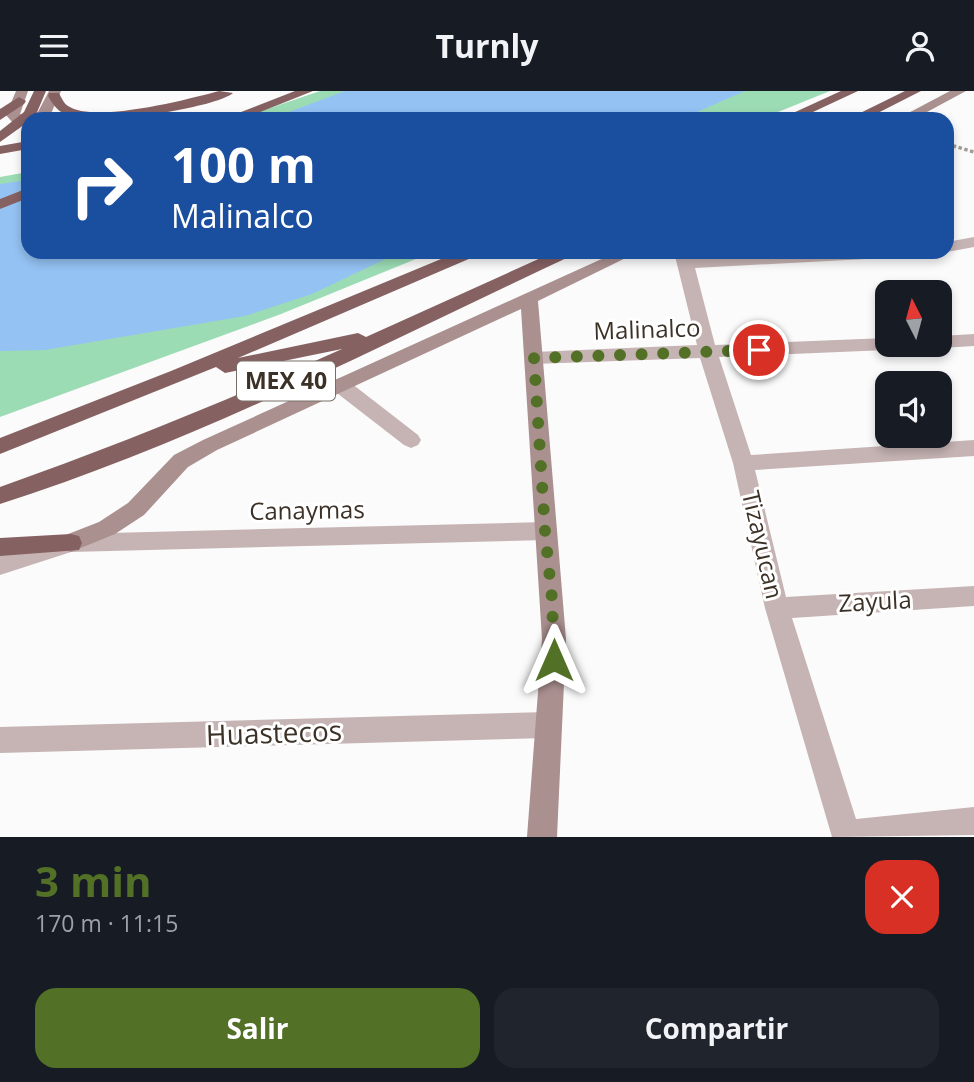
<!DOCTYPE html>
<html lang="es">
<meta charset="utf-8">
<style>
body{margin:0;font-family:"Open Sans",sans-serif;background:#20242c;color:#f1f3f6;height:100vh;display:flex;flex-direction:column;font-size:26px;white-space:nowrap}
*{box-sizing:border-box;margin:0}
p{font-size:23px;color:#9ea1a6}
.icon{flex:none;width:38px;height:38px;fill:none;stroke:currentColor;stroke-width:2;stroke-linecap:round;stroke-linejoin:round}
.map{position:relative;height:746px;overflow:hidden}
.details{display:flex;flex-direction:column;background:#171b24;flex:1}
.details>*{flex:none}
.guide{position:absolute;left:21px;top:21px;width:933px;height:147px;border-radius:21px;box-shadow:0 4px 10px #0003;background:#1a4fa0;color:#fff;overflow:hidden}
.needle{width:46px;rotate:354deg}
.tools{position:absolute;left:875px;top:189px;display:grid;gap:14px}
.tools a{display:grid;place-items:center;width:77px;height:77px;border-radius:14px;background:#171b24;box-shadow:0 4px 10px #0003;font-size:35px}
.pin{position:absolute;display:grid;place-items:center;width:60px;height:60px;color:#fff;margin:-30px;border:4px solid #fff;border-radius:50%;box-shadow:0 2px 7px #0007}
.me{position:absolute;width:77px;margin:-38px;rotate:0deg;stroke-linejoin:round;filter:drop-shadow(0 0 5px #0008)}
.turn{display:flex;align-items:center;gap:24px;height:147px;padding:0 35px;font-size:32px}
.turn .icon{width:91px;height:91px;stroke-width:2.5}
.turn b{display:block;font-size:49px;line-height:60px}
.round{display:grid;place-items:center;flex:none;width:74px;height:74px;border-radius:21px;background:#20242c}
.overview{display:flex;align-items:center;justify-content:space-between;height:119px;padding:0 35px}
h1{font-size:42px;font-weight:700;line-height:52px;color:#527026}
.primary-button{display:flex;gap:14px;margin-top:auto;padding:14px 35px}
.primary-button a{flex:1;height:80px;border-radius:21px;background:#527026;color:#fff;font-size:28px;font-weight:700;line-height:80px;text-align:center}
.primary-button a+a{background:#20242c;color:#f1f3f6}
header{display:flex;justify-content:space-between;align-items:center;height:91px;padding:0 35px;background:#171b24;font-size:32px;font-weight:700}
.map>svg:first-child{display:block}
.green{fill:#9cdcb5}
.water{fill:#94c2f3}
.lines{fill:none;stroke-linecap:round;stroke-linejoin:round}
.path{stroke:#a09b96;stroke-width:3.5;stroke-dasharray:3.5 2.5;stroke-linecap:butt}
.street{fill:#c6b3b3;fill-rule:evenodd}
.secondary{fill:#ab9090;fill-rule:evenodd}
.highway{fill:#866162;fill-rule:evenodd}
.route{stroke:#527026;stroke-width:12;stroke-dasharray:0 21.6}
.labels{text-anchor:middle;stroke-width:6;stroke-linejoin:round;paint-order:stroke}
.shield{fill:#fff;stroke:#766f67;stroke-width:2}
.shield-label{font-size:23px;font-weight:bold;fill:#3c3126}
.street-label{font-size:24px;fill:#3c3126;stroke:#fff}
.near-street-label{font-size:28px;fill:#3c3126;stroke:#fff}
</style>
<header><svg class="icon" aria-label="menu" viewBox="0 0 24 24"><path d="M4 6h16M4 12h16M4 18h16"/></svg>Turnly<svg class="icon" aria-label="person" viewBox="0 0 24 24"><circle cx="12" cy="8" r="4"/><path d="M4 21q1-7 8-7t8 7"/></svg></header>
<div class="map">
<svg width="974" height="746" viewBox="0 0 974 746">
<rect width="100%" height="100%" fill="#fbfbfb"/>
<!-- green -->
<g class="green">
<path d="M320,0H830L761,28H238Z"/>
<path d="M28,81V161H433L281,223L0,326V86Z"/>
</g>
<!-- water -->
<g class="water">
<path d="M345,0H745L681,28H270Z"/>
<path d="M28,89V161H400L312,203L245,225L45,259L0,260V93Z"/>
</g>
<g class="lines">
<!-- path -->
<path class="path" d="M947,53L974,61"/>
<!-- street -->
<g class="street">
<path d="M974,146V156L947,161V151Z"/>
<path d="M674,161H690L692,168L814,161H912L904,166L695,177L715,254L887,247V254H896L887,259L719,266L751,364L974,349V365L755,379L786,506L974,495V515L792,527L856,728L974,716V744L832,746L765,517L733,372L700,267L534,273L527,271L525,267L527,263L534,261L697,254Z"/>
<path d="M974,243V255L940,257L933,254H940V245Z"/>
<path d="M340,287L347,289L418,344L421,349L418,354L411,357L404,354L333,299L330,294L333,289Z"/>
<path d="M545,431L553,434L556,440L553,446L545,449L71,461L0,484V464L71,443Z"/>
<path d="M549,621L558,625L562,634L558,643L549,647L0,662V636Z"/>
</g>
<!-- secondary -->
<g class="secondary">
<path d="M16,0H28L20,23L29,25L38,21L49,0H61L49,27L28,28V33L13,32L6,24Z"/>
<path d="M950,0H966L914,28H897Z"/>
<path d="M617,161H638L538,210L566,548L557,746H527L542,548L521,218L217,359L188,376L144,424L115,443L71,461L63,459L60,452L63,445L99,431L128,412L174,364L203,349Z"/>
</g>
<!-- highway -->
<g class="highway">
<path d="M34,0H46L35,26L28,28V31L0,51V40L24,21Z"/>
<path d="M219,0L233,2C215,17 101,34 76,27C61,23 55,18 48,5L49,2H59C61,6 64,13 68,15C95,33 189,8 219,0Z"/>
<path d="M295,0H313L243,28H223Z"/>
<path d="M841,0H858L798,28H780Z"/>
<path d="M905,0H921L866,28H848Z"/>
<path d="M19,6L26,10L24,13L0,29V18Z"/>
<path d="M28,50V58L0,63V55Z"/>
<path d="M28,97V107L0,118V108Z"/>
<path d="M458,161H480L478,164L238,267L358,242L366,246L554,161H575L573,164C385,252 198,350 0,413V396C116,355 229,309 342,258L225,282L216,276L0,363V347L171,280Z"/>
<path d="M71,443L79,445L82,452L79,459L0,465V447Z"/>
</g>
</g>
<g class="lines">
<!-- route -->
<path class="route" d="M554,569L552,508L545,440L534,267L759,259"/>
</g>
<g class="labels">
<!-- shield labels -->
<rect class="shield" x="237" y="270.5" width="98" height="39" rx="5"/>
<g class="shield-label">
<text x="286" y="298">MEX 40</text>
</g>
<!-- street labels -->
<g class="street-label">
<text transform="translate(647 239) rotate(-2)" y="8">Malinalco</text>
<text transform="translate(307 420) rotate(-1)" y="8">Canaymas</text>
<text transform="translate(762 454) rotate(77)" y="8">Tizayucan</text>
<text transform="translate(875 511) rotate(-3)" y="8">Zayula</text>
</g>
<!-- near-street labels -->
<g class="near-street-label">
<text transform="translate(274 642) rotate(-2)" y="10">Huastecos</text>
</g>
</g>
</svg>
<div class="tools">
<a><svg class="needle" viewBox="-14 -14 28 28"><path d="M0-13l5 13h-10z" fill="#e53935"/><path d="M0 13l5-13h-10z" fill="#9ea1a6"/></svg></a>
<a><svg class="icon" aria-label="sound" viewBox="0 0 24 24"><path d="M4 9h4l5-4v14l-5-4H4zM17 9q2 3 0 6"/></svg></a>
</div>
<div class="pin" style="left:759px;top:259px;background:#d93025"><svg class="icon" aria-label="arrive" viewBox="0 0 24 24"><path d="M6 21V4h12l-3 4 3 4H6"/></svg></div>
<svg class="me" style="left:554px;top:569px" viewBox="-20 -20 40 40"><path d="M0-17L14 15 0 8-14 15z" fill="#527026" stroke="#fff" stroke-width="4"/></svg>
<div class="guide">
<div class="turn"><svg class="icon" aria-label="right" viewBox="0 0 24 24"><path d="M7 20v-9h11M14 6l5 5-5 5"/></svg><div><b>100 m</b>Malinalco</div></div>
</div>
</div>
<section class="details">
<div class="overview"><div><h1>3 min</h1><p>170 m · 11:15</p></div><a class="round" style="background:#d93025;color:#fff"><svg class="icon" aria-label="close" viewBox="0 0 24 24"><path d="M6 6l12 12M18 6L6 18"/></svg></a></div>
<div class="primary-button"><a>Salir</a><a>Compartir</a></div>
</section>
